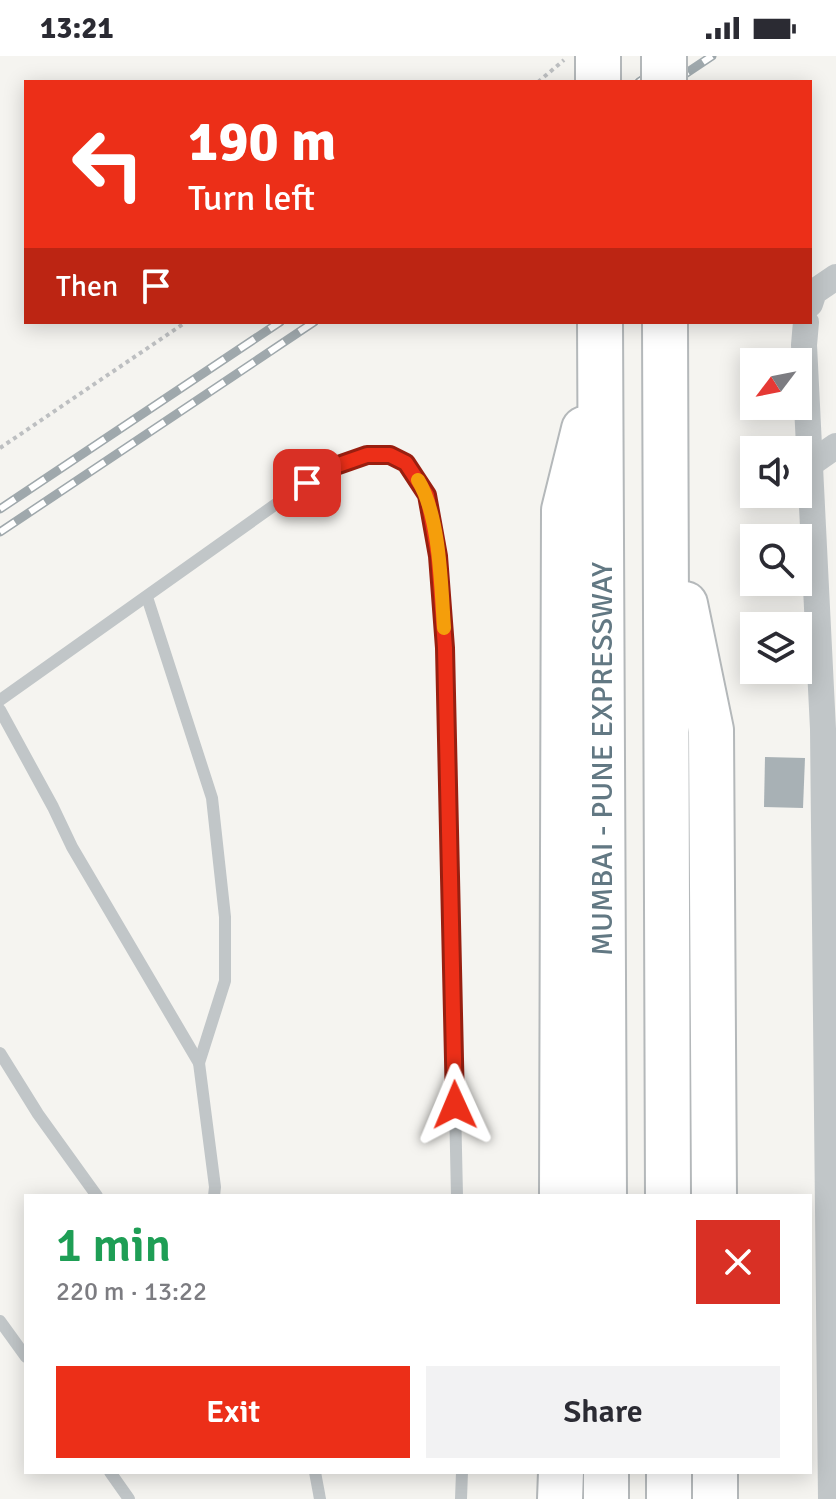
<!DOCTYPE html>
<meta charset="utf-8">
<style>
body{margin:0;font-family:Signika,sans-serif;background:#f2f2f3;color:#2b2b33;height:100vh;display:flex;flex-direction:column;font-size:30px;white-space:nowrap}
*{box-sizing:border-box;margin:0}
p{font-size:26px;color:#7c7c81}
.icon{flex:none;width:44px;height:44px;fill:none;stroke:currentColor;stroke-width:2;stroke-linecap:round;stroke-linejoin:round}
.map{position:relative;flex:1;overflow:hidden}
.panel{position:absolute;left:24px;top:1138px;width:788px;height:280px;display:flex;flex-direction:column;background:#fff;border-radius:0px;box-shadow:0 4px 20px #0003}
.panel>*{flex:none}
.banner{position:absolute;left:24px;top:24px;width:788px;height:244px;border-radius:0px;box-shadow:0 4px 20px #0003;background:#ec2f18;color:#fff;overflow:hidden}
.needle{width:52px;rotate:238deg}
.fabs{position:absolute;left:740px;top:292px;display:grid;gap:16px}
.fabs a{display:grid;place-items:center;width:72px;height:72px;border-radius:0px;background:#fff;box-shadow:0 4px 20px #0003;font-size:40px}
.pin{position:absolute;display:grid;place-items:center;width:68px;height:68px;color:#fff;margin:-34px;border-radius:16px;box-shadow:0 4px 12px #0006}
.me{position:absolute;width:88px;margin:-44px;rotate:359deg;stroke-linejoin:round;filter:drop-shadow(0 0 6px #0008)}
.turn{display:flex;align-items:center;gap:28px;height:168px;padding:0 32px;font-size:36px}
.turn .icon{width:104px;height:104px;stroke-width:2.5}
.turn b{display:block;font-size:56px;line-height:68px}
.then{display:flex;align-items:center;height:76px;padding:0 32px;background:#0003;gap:16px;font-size:30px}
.round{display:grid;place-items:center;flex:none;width:84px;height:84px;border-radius:0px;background:#f2f2f3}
.overview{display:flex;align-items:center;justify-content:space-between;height:136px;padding:0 32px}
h1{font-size:48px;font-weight:600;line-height:60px;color:#1e9e55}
.action{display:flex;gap:16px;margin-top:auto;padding:16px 32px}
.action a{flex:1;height:92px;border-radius:0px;background:#ec2f18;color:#fff;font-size:32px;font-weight:600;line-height:92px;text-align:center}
.action a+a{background:#f2f2f3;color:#2b2b33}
.status{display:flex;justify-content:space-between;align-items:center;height:56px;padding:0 40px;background:#fff;direction:ltr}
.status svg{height:22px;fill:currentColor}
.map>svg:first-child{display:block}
.building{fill:#a8b1b5}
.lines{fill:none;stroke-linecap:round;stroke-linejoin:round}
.highway-casing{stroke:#b4b8ba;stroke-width:48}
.path{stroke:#bdbfc1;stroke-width:4;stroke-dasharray:4 4;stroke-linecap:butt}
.lane{stroke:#c1c6c8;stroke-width:12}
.street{stroke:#c1c6c8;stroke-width:26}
.highway{stroke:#fff;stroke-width:44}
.rail-casing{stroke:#9fa8ac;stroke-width:9}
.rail{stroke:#fff;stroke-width:6;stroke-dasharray:18;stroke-linecap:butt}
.highway-bridge-casing{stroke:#b4b8ba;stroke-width:48;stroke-linecap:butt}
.highway-bridge{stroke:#fff;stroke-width:44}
.route-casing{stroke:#991f10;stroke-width:20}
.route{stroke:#ec2f18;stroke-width:14}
.slow{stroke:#f59e0b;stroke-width:14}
.labels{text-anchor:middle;stroke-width:8;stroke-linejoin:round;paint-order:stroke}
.street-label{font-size:30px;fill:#627883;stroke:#fff}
</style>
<div class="status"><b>13:21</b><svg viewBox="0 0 49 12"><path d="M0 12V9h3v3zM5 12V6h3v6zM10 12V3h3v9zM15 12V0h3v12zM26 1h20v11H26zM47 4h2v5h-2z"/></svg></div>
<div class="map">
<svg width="836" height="1443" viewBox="0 0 836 1443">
<rect width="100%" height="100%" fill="#f5f4f0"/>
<!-- building -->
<path class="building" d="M765,701L805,702L803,752L764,751Z"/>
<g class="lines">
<defs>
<g id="highway">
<path d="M598,0V26"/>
<path d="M600,266L604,1140"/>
<path d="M665,266L668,1140"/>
<path d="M685,548L711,674L714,1140"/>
<path d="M562,1140L564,454L584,373"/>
<path d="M606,1416V1443"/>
<path d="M669,1416V1443"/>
<path d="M715,1416V1443"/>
<path d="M560,1443L561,1416"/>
</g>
</defs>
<!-- highway casing -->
<use href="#highway" class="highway-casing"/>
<!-- path -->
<g class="path">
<path d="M538,26L564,4"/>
<path d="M0,392L186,266"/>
</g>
<!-- lane -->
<g class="lane">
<path d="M147,541L212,742L225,861V925L199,1007"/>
<path d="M0,644L324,414L367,399H390L406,407L427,439L438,500L445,592L457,1140"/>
<path d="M0,654L53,751L72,791L199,1007L215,1131L214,1140"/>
<path d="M0,997L38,1058L97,1140"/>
<path d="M0,1265L26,1301"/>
<path d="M110,1416L129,1443"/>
<path d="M315,1416L320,1443"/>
<path d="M461,1443L462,1416"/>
</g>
<!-- street -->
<g class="street">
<path d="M810,248L814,236L836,221"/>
<path d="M806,266L804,289L823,673L831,1443"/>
<path d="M810,408L836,390"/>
</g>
<!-- highway -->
<use href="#highway" class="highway"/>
<defs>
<g id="rail">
<path d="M639,26L678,0"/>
<path d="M673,26L712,0"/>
<path d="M0,453L280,266"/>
<path d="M0,476L314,266"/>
</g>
</defs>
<!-- rail casing -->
<use href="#rail" class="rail-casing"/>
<!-- rail -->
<use href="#rail" class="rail"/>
<defs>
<path id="highway-bridge" d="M664,0V26"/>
</defs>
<!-- highway-bridge casing -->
<use href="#highway-bridge" class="highway-bridge-casing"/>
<!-- highway-bridge -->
<use href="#highway-bridge" class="highway-bridge"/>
</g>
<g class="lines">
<defs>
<path id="route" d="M307,427L324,414L367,399H390L406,407L427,439L438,500L445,592L455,1049"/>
</defs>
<!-- route casing -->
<use href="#route" class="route-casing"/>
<!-- route -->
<use href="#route" class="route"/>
<!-- slow -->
<path class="slow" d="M418,424C440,460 441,529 444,572"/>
</g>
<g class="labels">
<!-- street labels -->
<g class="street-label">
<text transform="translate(602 703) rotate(-90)" y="10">MUMBAI - PUNE EXPRESSWAY</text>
</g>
</g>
</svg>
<div class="fabs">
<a><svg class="needle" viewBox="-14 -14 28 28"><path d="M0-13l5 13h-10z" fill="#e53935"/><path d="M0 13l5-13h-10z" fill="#7c7c81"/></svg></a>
<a><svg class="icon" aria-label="sound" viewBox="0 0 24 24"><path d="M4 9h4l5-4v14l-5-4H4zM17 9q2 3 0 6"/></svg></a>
<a><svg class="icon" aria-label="search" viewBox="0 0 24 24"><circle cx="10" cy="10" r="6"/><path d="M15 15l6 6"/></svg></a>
<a><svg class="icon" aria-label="layers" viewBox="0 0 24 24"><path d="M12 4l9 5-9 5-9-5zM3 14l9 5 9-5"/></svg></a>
</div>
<div class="pin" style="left:307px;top:427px;background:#d93025"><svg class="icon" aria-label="arrive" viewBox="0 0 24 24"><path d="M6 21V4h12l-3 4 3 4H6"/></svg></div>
<svg class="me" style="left:455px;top:1049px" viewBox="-20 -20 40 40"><path d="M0-17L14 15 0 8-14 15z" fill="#ec2f18" stroke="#fff" stroke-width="4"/></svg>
<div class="banner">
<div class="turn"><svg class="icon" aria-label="left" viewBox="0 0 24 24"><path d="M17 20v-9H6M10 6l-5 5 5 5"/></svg><div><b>190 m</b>Turn left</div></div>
<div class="then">Then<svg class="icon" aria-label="arrive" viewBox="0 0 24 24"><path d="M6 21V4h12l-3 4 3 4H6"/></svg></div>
</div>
<section class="panel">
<div class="overview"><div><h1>1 min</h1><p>220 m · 13:22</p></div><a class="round" style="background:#d93025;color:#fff"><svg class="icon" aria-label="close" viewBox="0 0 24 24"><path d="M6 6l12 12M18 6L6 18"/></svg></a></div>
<div class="action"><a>Exit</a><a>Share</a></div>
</section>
</div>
